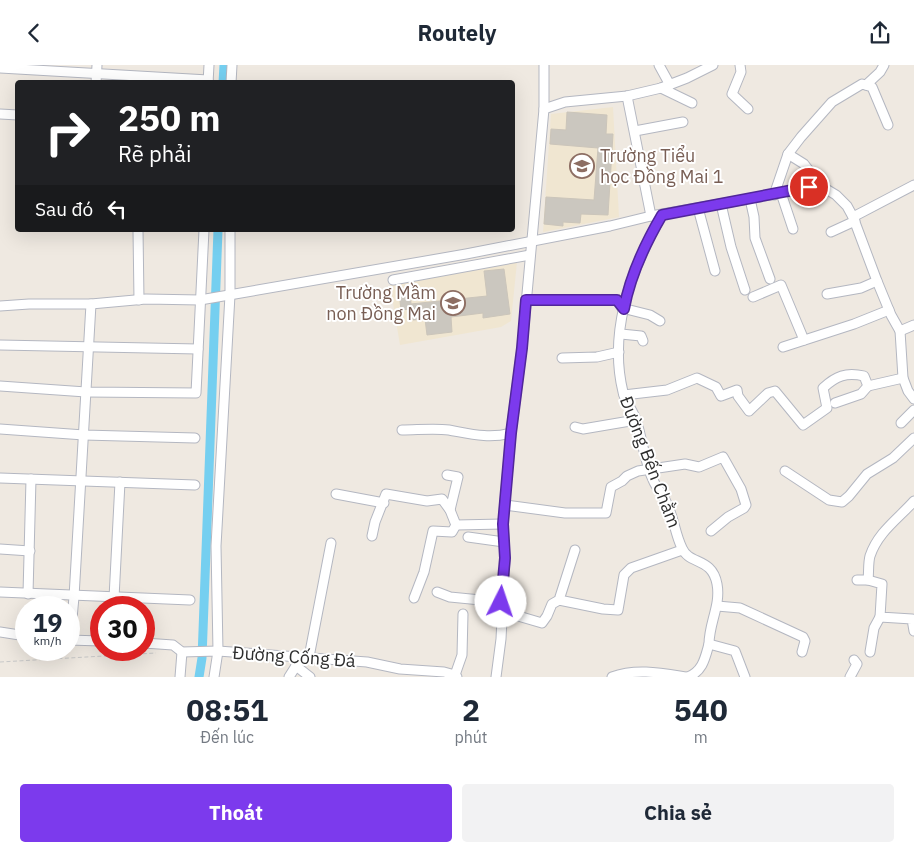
<!DOCTYPE html>
<html lang="vi">
<meta charset="utf-8">
<style>
body{margin:0;font-family:"IBM Plex Sans",sans-serif;background:#f2f2f3;color:#1f2937;height:100vh;display:flex;flex-direction:column;font-size:19px;white-space:nowrap}
*{box-sizing:border-box;margin:0}
p{font-size:16px;color:#747a83}
.icon{flex:none;width:28px;height:28px;fill:none;stroke:currentColor;stroke-width:2;stroke-linecap:round;stroke-linejoin:round}
.map{position:relative;height:612px;overflow:hidden}
.side{display:flex;flex-direction:column;background:#fff;flex:1}
.side>*{flex:none}
.banner{position:absolute;left:15px;top:15px;width:500px;height:152px;border-radius:5px;box-shadow:0 5px 20px #0002;background:#202124;color:#fff;overflow:hidden}
.speed{position:absolute;left:15px;top:531px;display:flex;gap:10px;font-size:25px;font-weight:700;text-align:center}
.speed>*{display:grid;place-content:center;width:65px;height:65px;border-radius:50%;background:#fff;box-shadow:0 5px 20px #0002;line-height:1}
.speed small{font-size:12px;font-weight:400}
.speed .limit{border:8px solid #d22;background:#fff;color:#111}
.pin{position:absolute;display:grid;place-items:center;width:42px;height:42px;color:#fff;margin:-21px;border:2px solid #fff;border-radius:50%;box-shadow:0 1px 5px #0007}
.me{position:absolute;width:55px;margin:-28px;rotate:4deg;stroke-linejoin:round;filter:drop-shadow(0 0 4px #0008)}
.turn{display:flex;align-items:center;gap:18px;height:105px;padding:0 20px;font-size:22px}
.turn .icon{width:65px;height:65px;stroke-width:2.5}
.turn b{display:block;font-size:35px;line-height:42px}
.then{display:flex;align-items:center;height:48px;padding:0 20px;background:#0003;gap:10px;font-size:19px}
.eta{display:flex;justify-content:space-evenly;align-items:center;height:85px;text-align:center}
.eta b{font-size:30px;font-weight:800;line-height:35px}
.button{display:flex;gap:10px;margin-top:auto;padding:10px 20px}
.button a{flex:1;height:58px;border-radius:5px;background:#7c3aed;color:#fff;font-size:20px;font-weight:800;line-height:58px;text-align:center}
.button a+a{background:#f2f2f3;color:#1f2937}
header{display:flex;justify-content:space-between;align-items:center;height:65px;padding:0 20px;background:#fff;font-size:22px;font-weight:800}
.map>svg:first-child{display:block}
.education{fill:#f0e6d1}
.lines{fill:none;stroke-linecap:round;stroke-linejoin:round}
.canal{stroke:#75cff0;stroke-width:9}
.building{fill:#cbc7bf;stroke:#cbc5ba}
.minor-casing{stroke:#b4b7c1;stroke-width:11}
.path{stroke:#c9c9c9;stroke-width:1;stroke-dasharray:4 2.5;stroke-linecap:butt}
.minor{stroke:#fff;stroke-width:9}
.route-casing{stroke:#51269a;stroke-width:12}
.route{stroke:#7c3aed;stroke-width:9}
.labels{text-anchor:middle;stroke-width:4;stroke-linejoin:round;paint-order:stroke}
.education-label{font-size:18px;fill:#785e54;stroke:#fff;text-anchor:start}
.street-label{font-size:18px;fill:#2e2e2e;stroke:#fff}
</style>
<header><svg class="icon" aria-label="back" viewBox="0 0 24 24"><path d="M15 5l-7 7 7 7"/></svg>Routely<svg class="icon" aria-label="share" viewBox="0 0 24 24"><path d="M12 15V3M7 8l5-5 5 5M5 13v7h14v-7"/></svg></header>
<div class="map">
<svg width="914" height="612" viewBox="0 0 914 612">
<rect width="100%" height="100%" fill="#efe9e1"/>
<!-- education -->
<g class="education">
<path d="M613,42L619,152L543,167L551,49Z"/>
<path d="M517,197L511,256L501,262L400,280L390,220Z"/>
</g>
<g class="lines">
<!-- canal -->
<g class="canal">
<path d="M223,18L224,0"/>
<path d="M199,612L202,593L218,165"/>
</g>
</g>
<!-- building -->
<g class="building">
<path d="M567,47L607,50L606,69H613L608,150L581,149L580,158L563,157V161L544,159L546,132L594,135L598,83L550,79L551,64L566,65Z"/>
<path d="M504,204L510,249L483,253V248L451,252L452,267L427,270L425,254L413,255L411,244L401,245L399,227L410,226L411,239L487,231L484,206Z"/>
</g>
<g class="lines">
<defs>
<g id="minor">
<path d="M659,0L670,20"/>
<path d="M740,0L741,7L732,29L748,44"/>
<path d="M0,3L208,15"/>
<path d="M96,18L97,0"/>
<path d="M208,18L209,0"/>
<path d="M231,18L232,0"/>
<path d="M866,20L880,7L884,0"/>
<path d="M661,23L692,38"/>
<path d="M627,31L651,151"/>
<path d="M544,44L565,37L627,31L661,23L687,13L713,0"/>
<path d="M0,49L18,50"/>
<path d="M635,66L683,57"/>
<path d="M788,89L804,99L821,121"/>
<path d="M781,128L793,164"/>
<path d="M774,130L788,89L801,72L832,37L862,19L872,22L888,60"/>
<path d="M750,134L754,152L755,173L770,214"/>
<path d="M721,139L731,182L745,225"/>
<path d="M698,143L715,206"/>
<path d="M662,150C632,202 608,266 623,327C625,337 633,345 636,355C643,375 644,397 654,417C658,425 664,431 667,439C674,453 675,469 682,483C689,500 712,492 717,519C721,540 709,558 709,579L735,586L745,612"/>
<path d="M853,152L914,120"/>
<path d="M138,165L139,235"/>
<path d="M831,167L855,156"/>
<path d="M393,215L530,190"/>
<path d="M827,229L861,223L877,216"/>
<path d="M753,232L781,220L804,275"/>
<path d="M526,235H617L622,243L650,250L660,256"/>
<path d="M0,241L29,239H91L146,234L200,235L466,189L610,161L651,151L821,121L836,130L847,141L853,152L877,216L891,250L900,266L903,313L908,326L914,334"/>
<path d="M900,266L914,260"/>
<path d="M621,269L641,271L643,276"/>
<path d="M0,280L198,284"/>
<path d="M783,282L854,259L889,245"/>
<path d="M562,293L597,292L619,287"/>
<path d="M0,321L86,327L196,328L204,165"/>
<path d="M868,321L903,313"/>
<path d="M624,330L667,325L697,313L716,322L721,331L737,325L738,331L749,346L768,328L775,326L803,360L827,343L823,323C836,311 846,307 864,311L868,321"/>
<path d="M835,338L861,329L868,321"/>
<path d="M901,358L914,345"/>
<path d="M575,362L583,364L636,355"/>
<path d="M0,364L84,370L195,373"/>
<path d="M402,365C417,365 434,363 449,365C471,369 489,374 511,368"/>
<path d="M785,406L829,435L842,437L849,431L867,409L893,393L914,373"/>
<path d="M447,410L458,412L450,445"/>
<path d="M0,413L195,420"/>
<path d="M336,429L384,438"/>
<path d="M505,440L565,448H606L611,422L622,416L627,411L638,406L685,399L699,402L723,392L741,424L746,440L744,443L728,452L711,466"/>
<path d="M456,460L503,459"/>
<path d="M372,471L375,457L386,429L427,436L442,434L450,445L456,460"/>
<path d="M468,472L504,477"/>
<path d="M0,484L30,486"/>
<path d="M857,515H868L882,519L880,552L912,554L914,566"/>
<path d="M868,515C869,507 868,498 870,491C878,467 898,454 914,436"/>
<path d="M0,527L190,535"/>
<path d="M437,527L450,532L501,537"/>
<path d="M28,529L31,414"/>
<path d="M114,533L120,417"/>
<path d="M414,533L424,507L433,466L452,467L456,460"/>
<path d="M559,535L603,544L618,545L624,510L631,503L682,485"/>
<path d="M717,541L740,543L803,572L805,576L802,587"/>
<path d="M501,546L542,558L547,551L552,539L559,535L575,485"/>
<path d="M0,567L26,571"/>
<path d="M69,575L101,576"/>
<path d="M70,575L74,532L91,239"/>
<path d="M144,578L173,580L182,587L218,586L367,597L400,604L444,607L455,610L457,612"/>
<path d="M870,587L874,563L880,552"/>
<path d="M309,592L331,478"/>
<path d="M296,601L310,612"/>
<path d="M455,610L462,590L463,549"/>
<path d="M180,612L182,587"/>
<path d="M214,612L218,586L216,481L230,230V165"/>
<path d="M289,612L296,601L300,592"/>
<path d="M496,612L501,574L505,493L503,459L511,368L522,283L544,44V0"/>
<path d="M612,612C636,603 661,608 686,612"/>
<path d="M688,612C703,606 705,593 709,579"/>
<path d="M850,612L857,599L854,595"/>
</g>
</defs>
<!-- minor casing -->
<use href="#minor" class="minor-casing"/>
<!-- path -->
<path class="path" d="M0,597L156,588"/>
<!-- minor -->
<use href="#minor" class="minor"/>
</g>
<g class="lines">
<defs>
<path id="route" d="M501,537L505,493L503,459L511,368L522,283L526,235H617L624,244C630,211 645,179 662,150L809,122"/>
</defs>
<!-- route casing -->
<use href="#route" class="route-casing"/>
<!-- route -->
<use href="#route" class="route"/>
</g>
<!-- icons -->
<defs>
<symbol id="school-ring" viewBox="-11 -11 22 22"><circle r="9.5" fill="#fff" stroke="#8d6e63" stroke-width="1.5"/><path d="M0-5L7-2L0 1L-7-2ZM-4 1L0 2.5L4 1V4Q0 6-4 4Z" fill="#8d6e63"/></symbol>
</defs>
<g fill-rule="evenodd">
<use href="#school-ring" x="568" y="87" width="28" height="28"/>
<use href="#school-ring" x="439" y="224" width="28" height="28"/>
</g>
<g class="labels">
<!-- education labels -->
<g class="education-label">
<text x="600" y="97">Trường Tiểu<tspan x="600" dy="21">học Đồng Mai 1</tspan></text>
<text x="436" y="234" text-anchor="end">Trường Mầm<tspan x="436" dy="21">non Đồng Mai</tspan></text>
</g>
<!-- street labels -->
<g class="street-label">
<text transform="translate(650 397) rotate(69)" y="6">Đường Bến Chằm</text>
<text transform="translate(294 592) rotate(4)" y="6">Đường Cống Đá</text>
</g>
</g>
</svg>
<div class="speed"><div>19<small>km/h</small></div><div class="limit">30</div></div>
<div class="pin" style="left:809px;top:122px;background:#d93025"><svg class="icon" aria-label="arrive" viewBox="0 0 24 24"><path d="M6 21V4h12l-3 4 3 4H6"/></svg></div>
<svg class="me" style="left:501px;top:537px" viewBox="-20 -20 40 40"><circle r="19" fill="#fff"/><path d="M0-13L10 11 0 6-10 11z" fill="#7c3aed"/></svg>
<div class="banner">
<div class="turn"><svg class="icon" aria-label="right" viewBox="0 0 24 24"><path d="M7 20v-9h11M14 6l5 5-5 5"/></svg><div><b>250 m</b>Rẽ phải</div></div>
<div class="then">Sau đó<svg class="icon" aria-label="left" viewBox="0 0 24 24"><path d="M17 20v-9H6M10 6l-5 5 5 5"/></svg></div>
</div>
</div>
<section class="side">
<div class="eta">
<div><b>08:51</b><p>Đến lúc</p></div>
<div><b>2</b><p>phút</p></div>
<div><b>540</b><p>m</p></div>
</div>
<div class="button"><a>Thoát</a><a>Chia sẻ</a></div>
</section>
